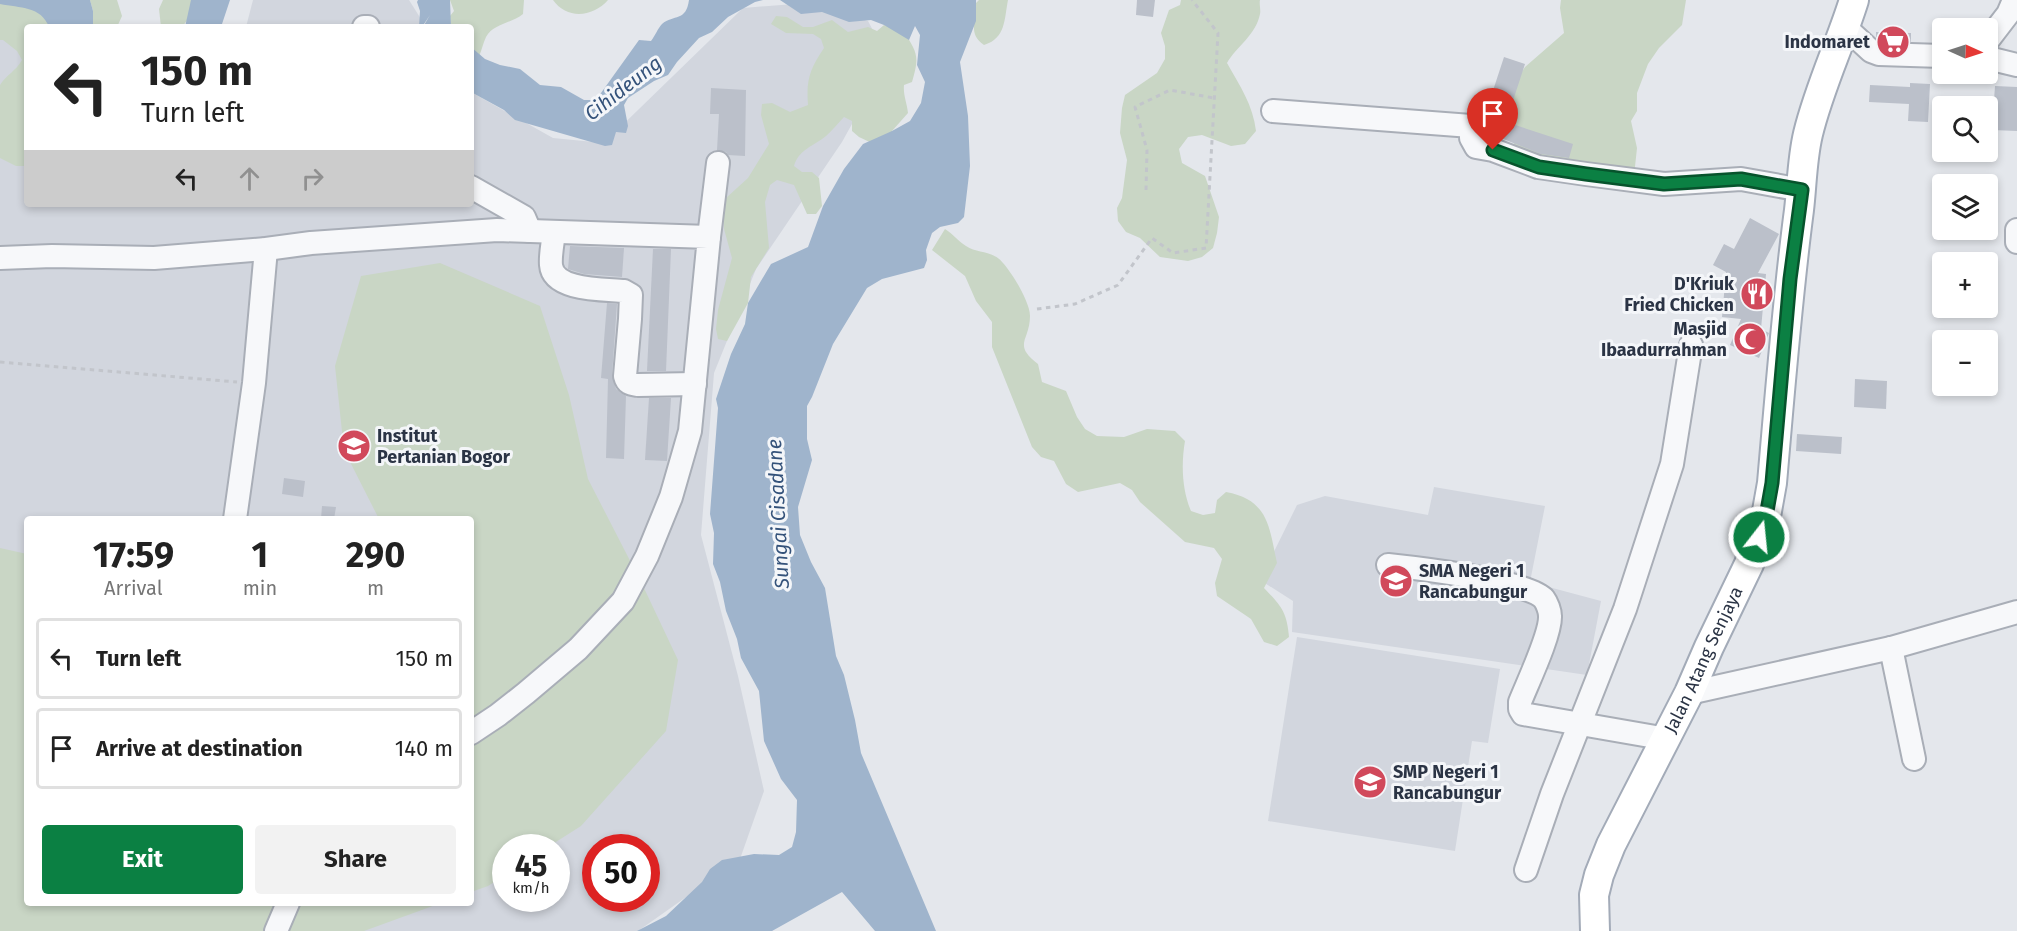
<!DOCTYPE html>
<meta charset="utf-8">
<style>
body{margin:0;font-family:"Fira Sans",sans-serif;background:#f2f2f2;color:#222;height:100vh;display:flex;flex-direction:column;font-size:22px;white-space:nowrap}
*{box-sizing:border-box;margin:0}
p{font-size:20px;color:#767676}
.icon{flex:none;width:33px;height:33px;fill:none;stroke:currentColor;stroke-width:2;stroke-linecap:round;stroke-linejoin:round}
.map{position:relative;flex:1;overflow:hidden}
.drawer{position:absolute;left:24px;top:516px;width:450px;height:390px;display:flex;flex-direction:column;background:#fff;border-radius:6px;box-shadow:0 3px 9px #0003}
.drawer>*{flex:none}
.top-card{position:absolute;left:24px;top:24px;width:450px;height:183px;border-radius:6px;box-shadow:0 3px 9px #0003;background:#fff;color:#222;overflow:hidden}
.needle{width:39px;rotate:93deg}
.controls{position:absolute;left:1932px;top:18px;display:grid;gap:12px}
.controls a{display:grid;place-items:center;width:66px;height:66px;border-radius:6px;background:#fff;box-shadow:0 3px 9px #0003;font-size:30px}
.speed{position:absolute;left:492px;top:834px;display:flex;gap:12px;font-size:30px;font-weight:700;text-align:center}
.speed>*{display:grid;place-content:center;width:78px;height:78px;border-radius:50%;background:#fff;box-shadow:0 3px 9px #0003;line-height:1}
.speed small{font-size:15px;font-weight:400}
.speed .limit{border:9px solid #d22;background:#fff;color:#111}
.pin{position:absolute;display:grid;place-items:center;width:51px;height:51px;color:#fff;margin:-62px -26px;border-radius:50% 50% 50% 0;rotate:-45deg;box-shadow:0 0 6px #0007}
.pin .icon{rotate:45deg}
.me{position:absolute;width:66px;margin:-33px;rotate:16deg;stroke-linejoin:round;filter:drop-shadow(0 0 4px #0008)}
.turn{display:flex;align-items:center;gap:21px;height:126px;padding:0 18px;font-size:27px}
.turn .icon{width:78px;height:78px;stroke-width:2.5}
.turn b{display:block;font-size:42px;line-height:51px}
.lanes{display:flex;align-items:center;height:57px;padding:0 18px;background:#0003;justify-content:center;gap:30px;direction:ltr}
.lanes .off{opacity:.35}
.eta{display:flex;justify-content:space-evenly;align-items:center;height:102px;text-align:center}
.eta b{font-size:36px;font-weight:700;line-height:42px}
.action{display:flex;gap:12px;margin-top:auto;padding:12px 18px}
.action a{flex:1;height:69px;border-radius:6px;background:#0b8043;color:#fff;font-size:24px;font-weight:700;line-height:69px;text-align:center}
.action a+a{background:#f2f2f2;color:#222}
ul{padding:0;list-style:none}
li{display:flex;align-items:center;gap:18px;height:81px;margin:0 12px 9px;padding:0 6px;border:3px solid #e0e0e0;border-radius:6px}
li div{flex:1}
li b{display:block;font-size:22px}
li em{font-style:normal}
.map>svg:first-child{display:block}
.built{fill:#d2d6de;fill-rule:evenodd}
.green{fill:#c9d6c5}
.water{fill:#9fb4cc}
.building{fill:#bbc0ca}
.lines{fill:none;stroke-linecap:round;stroke-linejoin:round}
.minor-casing{stroke:#a9aeb7;stroke-width:26}
.major-casing{stroke:#a3abb8;stroke-width:32}
.path{stroke:#c2c5cb;stroke-width:3;stroke-dasharray:4.5 4.5;stroke-linecap:butt}
.minor{stroke:#f7f8fa;stroke-width:22}
.major{stroke:#fff;stroke-width:28}
.route-casing{stroke:#07532c;stroke-width:15}
.route{stroke:#0b8043;stroke-width:10}
.labels{text-anchor:middle;stroke-width:6;stroke-linejoin:round;paint-order:stroke}
.poi-label{font-size:18px;font-weight:bold;fill:#2b3445;stroke:#f4f6f9;text-anchor:end}
.street-label{font-size:18px;fill:#2b3445;stroke:#f4f6f9}
.water-label{font-size:20px;font-style:italic;fill:#34527a;stroke:#f4f6f9}
</style>
<div class="map">
<svg width="2017" height="931" viewBox="0 0 2017 931">
<rect width="100%" height="100%" fill="#e4e7ec"/>
<!-- built -->
<g class="built">
<path d="M0,0L41,27H27V204H471V92L553,138L604,143L743,8L807,3L868,21L888,59L842,142L756,269L714,373L701,535L738,676L764,791L740,859L638,931H0ZM27,519H471V903H27ZM506,848H556V898H506ZM596,848H646V898H596Z"/>
<path d="M253,0H409L426,27H246Z"/>
<path d="M1434,487L1545,506L1530,582L1601,601L1587,675L1292,632L1293,601L1260,580L1297,505L1325,496L1428,515Z"/>
<path d="M1297,637L1500,669L1488,743L1472,741L1455,851L1268,821Z"/>
</g>
<!-- green -->
<g class="green">
<path d="M0,0H23L57,27H27L26,166H16L0,158V85C6,75 16,71 22,60L17,51L3,40H0Z"/>
<path d="M90,0H117L122,16L117,27H93V11Z"/>
<path d="M163,0H191L192,14L182,27H161L159,9Z"/>
<path d="M450,0H524L523,14C512,23 493,24 486,37C483,43 482,50 479,56L471,47V27H451L450,16L454,11Z"/>
<path d="M553,0H608C593,17 567,20 553,0Z"/>
<path d="M979,0H1008C1004,20 1006,38 984,45C967,33 977,21 976,3Z"/>
<path d="M1181,0H1260C1259,4 1261,10 1260,14C1256,35 1236,47 1227,63C1240,86 1253,105 1256,131L1245,144L1231,146L1202,135L1188,137L1179,149L1182,163L1205,176L1219,217L1217,233L1213,248L1202,257L1188,261L1160,257L1140,238L1126,232L1118,221L1117,208L1122,198L1127,160L1120,133L1122,108L1125,95L1157,73L1165,59V46L1161,33L1169,10L1180,5Z"/>
<path d="M1561,0H1686L1682,25L1659,48L1648,64L1637,93V111L1631,121L1637,148L1634,176L1525,159L1510,138L1501,114L1510,90L1525,67L1564,33L1560,8Z"/>
<path d="M776,16L787,17L803,27H813L832,20L848,32L868,27L877,31L884,25L903,30C917,53 920,55 912,82L904,85C903,95 907,103 908,113L892,131L891,141L878,146L859,137L852,131V121L844,117C838,123 833,130 826,136C814,146 799,149 794,166L802,172H812L819,178L822,206L816,214H807L794,185L777,180L770,185L765,202L769,248L751,277L748,303L727,341L718,339L716,329L718,310L732,258L724,229L723,208L726,198L748,178L769,144L761,115L762,104L772,103L790,112L808,105C806,79 810,69 824,48L821,39L813,34L786,33L771,24Z"/>
<path d="M945,229C953,234 958,241 966,246C978,254 993,250 1003,263C1012,273 1030,302 1030,316C1030,341 1012,344 1038,364L1042,382L1066,391L1077,417L1085,429L1097,436L1124,437L1147,429L1175,431L1185,441C1181,464 1182,490 1191,511L1203,515L1215,513L1217,500L1226,492C1269,500 1269,527 1277,563L1264,588C1280,605 1287,611 1289,637L1277,646L1264,642L1251,619L1217,596L1215,583L1222,559L1214,548L1185,542L1140,502L1132,490L1120,483L1078,492L1066,484L1054,461L1041,457L1032,447L992,347V322L976,301L965,276L932,250Z"/>
<path d="M440,263L540,306L569,395L588,479L643,586L678,660L666,731L581,826L548,847L506,848L505,875L488,886L471,892V519H379L344,450L335,366L361,276Z"/>
<path d="M0,548L27,554V903H441L364,931H0Z"/>
</g>
<!-- water -->
<g class="water">
<path d="M0,0H90L93,11V27H49C41,6 20,8 0,4Z"/>
<path d="M191,0H230L221,27H185Z"/>
<path d="M418,0H450L451,27H423L430,15L422,27H419L420,11L417,2Z"/>
<path d="M689,0H763L755,2L728,17L712,32L699,38L677,62L668,75L654,81L628,98L624,105L628,126L626,133L616,132L612,145L605,146L515,120L504,110L471,92V47L485,59L500,65L520,69L540,85L561,87L584,100H591L601,93L639,40L651,41C655,36 658,28 662,24C674,14 686,22 689,0Z"/>
<path d="M780,0H976V21L960,62L968,116L970,166L964,217L958,223L940,227L932,233L926,250L927,260L924,268L882,279L867,288L833,344L812,397L807,406V439L812,460L798,507L800,535L811,562L825,588L836,656L844,675L855,720L861,753L936,931H875L842,892L772,931H637L666,916L702,882L710,869L722,860L754,854L779,855L792,847L796,832L797,800L781,779L764,741L759,691L741,658L737,639L726,611L720,582L713,564L714,533L710,514L718,408L716,399L731,354L745,324L748,303L771,264L808,247L823,206L844,169L863,144L892,131L910,121L921,103L925,82L917,65L920,35L915,26L909,40L884,25L871,20L849,22L822,12L801,14Z"/>
</g>
<!-- building -->
<g class="building">
<path d="M1137,0H1155L1153,17L1136,15Z"/>
<path d="M1876,32L1911,33V42L1882,41L1876,37Z"/>
<path d="M1504,57L1525,64L1506,122L1573,144L1569,158L1541,154L1498,137L1485,135L1484,118Z"/>
<path d="M1910,83L1930,84L1928,122L1908,121L1909,104L1869,102L1870,85L1910,87Z"/>
<path d="M1995,86L2017,87V131L1992,130Z"/>
<path d="M711,88L746,90L745,156L728,155L726,152L717,150L719,114H710Z"/>
<path d="M1750,218L1779,234L1758,273L1766,274L1761,329L1769,333L1759,358L1730,345L1741,319L1722,317L1726,272L1713,265L1724,244L1734,249Z"/>
<path d="M570,246L624,248L622,277L584,274L568,269Z"/>
<path d="M653,249H671L666,371H647Z"/>
<path d="M607,303L617,304L612,375L616,389L626,396L624,459L606,458L608,379L601,378Z"/>
<path d="M1855,379L1887,381L1886,409L1854,407Z"/>
<path d="M649,398H671L667,461L645,460Z"/>
<path d="M1797,434L1842,437L1841,454L1796,451Z"/>
<path d="M284,478L305,481L303,497L282,494Z"/>
<path d="M322,506L336,507L334,519H321Z"/>
</g>
<g class="lines">
<defs>
<g id="minor">
<path d="M364,27H368"/>
<path d="M1845,27L1871,51L1879,54L1942,56"/>
<path d="M1988,40L2008,14L2014,0"/>
<path d="M1988,58L2017,65"/>
<path d="M1273,111L1471,126V138L1476,147L1493,150L1538,167L1586,174L1664,184L1741,179L1802,190"/>
<path d="M471,187L524,217L530,231"/>
<path d="M2017,230V242"/>
<path d="M554,232C553,242 550,255 551,265C553,291 604,289 624,291L631,295L630,319L625,376C627,384 631,384 638,385L695,384"/>
<path d="M709,237L718,163"/>
<path d="M0,258L52,256L154,258L266,249L311,243L497,230L709,237L690,431L671,497L647,556L623,601L578,649L526,693L498,715L471,733"/>
<path d="M235,519L254,383L266,249"/>
<path d="M1388,565C1416,568 1529,581 1544,599C1547,603 1550,611 1550,616C1551,634 1527,684 1520,702V709L1523,714L1667,739"/>
<path d="M1891,648L1914,759"/>
<path d="M1689,693L1891,648L2017,612"/>
<path d="M1526,870L1552,794L1625,609L1672,464L1691,345"/>
<path d="M276,931L288,903"/>
</g>
<g id="major">
<path id="s1" d="M1595,931L1594,895L1599,875L1611,845L1689,693L1709,647L1749,564L1767,511L1772,483C1780,392 1787,301 1799,210C1802,185 1802,159 1808,134C1819,88 1840,45 1854,0"/>
</g>
</defs>
<!-- minor casing -->
<use href="#minor" class="minor-casing"/>
<!-- major casing -->
<use href="#major" class="major-casing"/>
<!-- path -->
<g class="path">
<path d="M1146,190L1147,150L1135,107L1170,90L1214,98"/>
<path d="M1037,309L1075,304L1118,285L1152,238L1173,253L1206,248L1218,33L1192,0"/>
<path d="M0,362L237,382"/>
</g>
<!-- minor -->
<use href="#minor" class="minor"/>
<!-- major -->
<use href="#major" class="major"/>
</g>
<g class="lines">
<defs>
<path id="route" d="M1493,150L1539,167L1586,174L1664,184L1741,179L1802,190L1790,279L1772,483L1767,511L1759,537"/>
</defs>
<!-- route casing -->
<use href="#route" class="route-casing"/>
<!-- route -->
<use href="#route" class="route"/>
</g>
<!-- icons -->
<defs>
<symbol id="supermarket-disc" viewBox="-11 -11 22 22"><circle r="9.5" fill="#d1495b" stroke="#f4f6f9"/><path d="M-6-5.5h2.5l.6 2H6L4.5 2H-2.5L-4.4-4H-6ZM-1.5 3.2a1.3 1.3 0 1 0 .1 0ZM3 3.2a1.3 1.3 0 1 0 .1 0Z" fill="#fff"/></symbol>
<symbol id="restaurant-disc" viewBox="-11 -11 22 22"><circle r="9.5" fill="#d1495b" stroke="#f4f6f9"/><path d="M-5-6h1v4h1v-4h1v4h1v-4h1v5L-1.5 .5V6h-2V.5L-5-1ZM5-6V6H3V1.5H1.5Q1.5-4 5-6Z" fill="#fff"/></symbol>
<symbol id="mosque-disc" viewBox="-11 -11 22 22"><circle r="9.5" fill="#d1495b" stroke="#f4f6f9"/><path d="M3.5-4.9A6 6 0 1 0 3.5 4.9A5 5 0 1 1 3.5-4.9Z" fill="#fff"/></symbol>
<symbol id="university-disc" viewBox="-11 -11 22 22"><circle r="9.5" fill="#d1495b" stroke="#f4f6f9"/><path d="M0-5L7-2L0 1L-7-2ZM-4 1L0 2.5L4 1V4Q0 6-4 4Z" fill="#fff"/></symbol>
<symbol id="school-disc" viewBox="-11 -11 22 22"><circle r="9.5" fill="#d1495b" stroke="#f4f6f9"/><path d="M0-5L7-2L0 1L-7-2ZM-4 1L0 2.5L4 1V4Q0 6-4 4Z" fill="#fff"/></symbol>
</defs>
<g fill-rule="evenodd">
<use href="#supermarket-disc" x="1874" y="23" width="38" height="38"/>
<use href="#restaurant-disc" x="1738" y="275" width="38" height="38"/>
<use href="#mosque-disc" x="1731" y="320" width="38" height="38"/>
<use href="#university-disc" x="335" y="427" width="38" height="38"/>
<use href="#school-disc" x="1377" y="562" width="38" height="38"/>
<use href="#school-disc" x="1351" y="763" width="38" height="38"/>
</g>
<g class="labels">
<!-- poi labels -->
<g class="poi-label">
<text x="1870" y="48">Indomaret</text>
<text x="1734" y="290">D'Kriuk<tspan x="1734" dy="21">Fried Chicken</tspan></text>
<text x="1727" y="335">Masjid<tspan x="1727" dy="21">Ibaadurrahman</tspan></text>
<text x="377" y="442" text-anchor="start">Institut<tspan x="377" dy="21">Pertanian Bogor</tspan></text>
<text x="1419" y="577" text-anchor="start">SMA Negeri 1<tspan x="1419" dy="21">Rancabungur</tspan></text>
<text x="1393" y="778" text-anchor="start">SMP Negeri 1<tspan x="1393" dy="21">Rancabungur</tspan></text>
</g>
<!-- street labels -->
<g class="street-label">
<text dy="6" stroke="none"><textPath href="#s1" startOffset="296">Jalan Atang Senjaya</textPath></text>
</g>
<!-- water labels -->
<g class="water-label">
<text transform="translate(623 88) rotate(-38)" y="7">Cihideung</text>
<text transform="translate(778 514) rotate(-93)" y="7">Sungai Cisadane</text>
</g>
</g>
</svg>
<div class="controls">
<a><svg class="needle" viewBox="-14 -14 28 28"><path d="M0-13l5 13h-10z" fill="#e53935"/><path d="M0 13l5-13h-10z" fill="#767676"/></svg></a>
<a><svg class="icon" aria-label="search" viewBox="0 0 24 24"><circle cx="10" cy="10" r="6"/><path d="M15 15l6 6"/></svg></a>
<a><svg class="icon" aria-label="layers" viewBox="0 0 24 24"><path d="M12 4l9 5-9 5-9-5zM3 14l9 5 9-5"/></svg></a>
<a>+</a>
<a>−</a>
</div>
<div class="speed"><div>45<small>km/h</small></div><div class="limit">50</div></div>
<div class="pin" style="left:1493px;top:150px;background:#d93025"><svg class="icon" aria-label="arrive" viewBox="0 0 24 24"><path d="M6 21V4h12l-3 4 3 4H6"/></svg></div>
<svg class="me" style="left:1759px;top:537px" viewBox="-20 -20 40 40"><circle r="17" fill="#0b8043" stroke="#fff" stroke-width="3"/><path d="M0-11L8 9 0 5-8 9z" fill="#fff"/></svg>
<div class="top-card">
<div class="turn"><svg class="icon" aria-label="left" viewBox="0 0 24 24"><path d="M17 20v-9H6M10 6l-5 5 5 5"/></svg><div><b>150 m</b>Turn left</div></div>
<div class="lanes"><svg class="icon" aria-label="left" viewBox="0 0 24 24"><path d="M17 20v-9H6M10 6l-5 5 5 5"/></svg><svg class="icon off" aria-label="ahead" viewBox="0 0 24 24"><path d="M12 20V5M6 11l6-6 6 6"/></svg><svg class="icon off" aria-label="right" viewBox="0 0 24 24"><path d="M7 20v-9h11M14 6l5 5-5 5"/></svg></div>
</div>
<section class="drawer">
<div class="eta">
<div><b>17:59</b><p>Arrival</p></div>
<div><b>1</b><p>min</p></div>
<div><b>290</b><p>m</p></div>
</div>
<ul>
<li><svg class="icon" aria-label="left" viewBox="0 0 24 24"><path d="M17 20v-9H6M10 6l-5 5 5 5"/></svg><div><b>Turn left</b></div><em>150 m</em></li>
<li><svg class="icon" aria-label="arrive" viewBox="0 0 24 24"><path d="M6 21V4h12l-3 4 3 4H6"/></svg><div><b>Arrive at destination</b></div><em>140 m</em></li>
</ul>
<div class="action"><a>Exit</a><a>Share</a></div>
</section>
</div>
